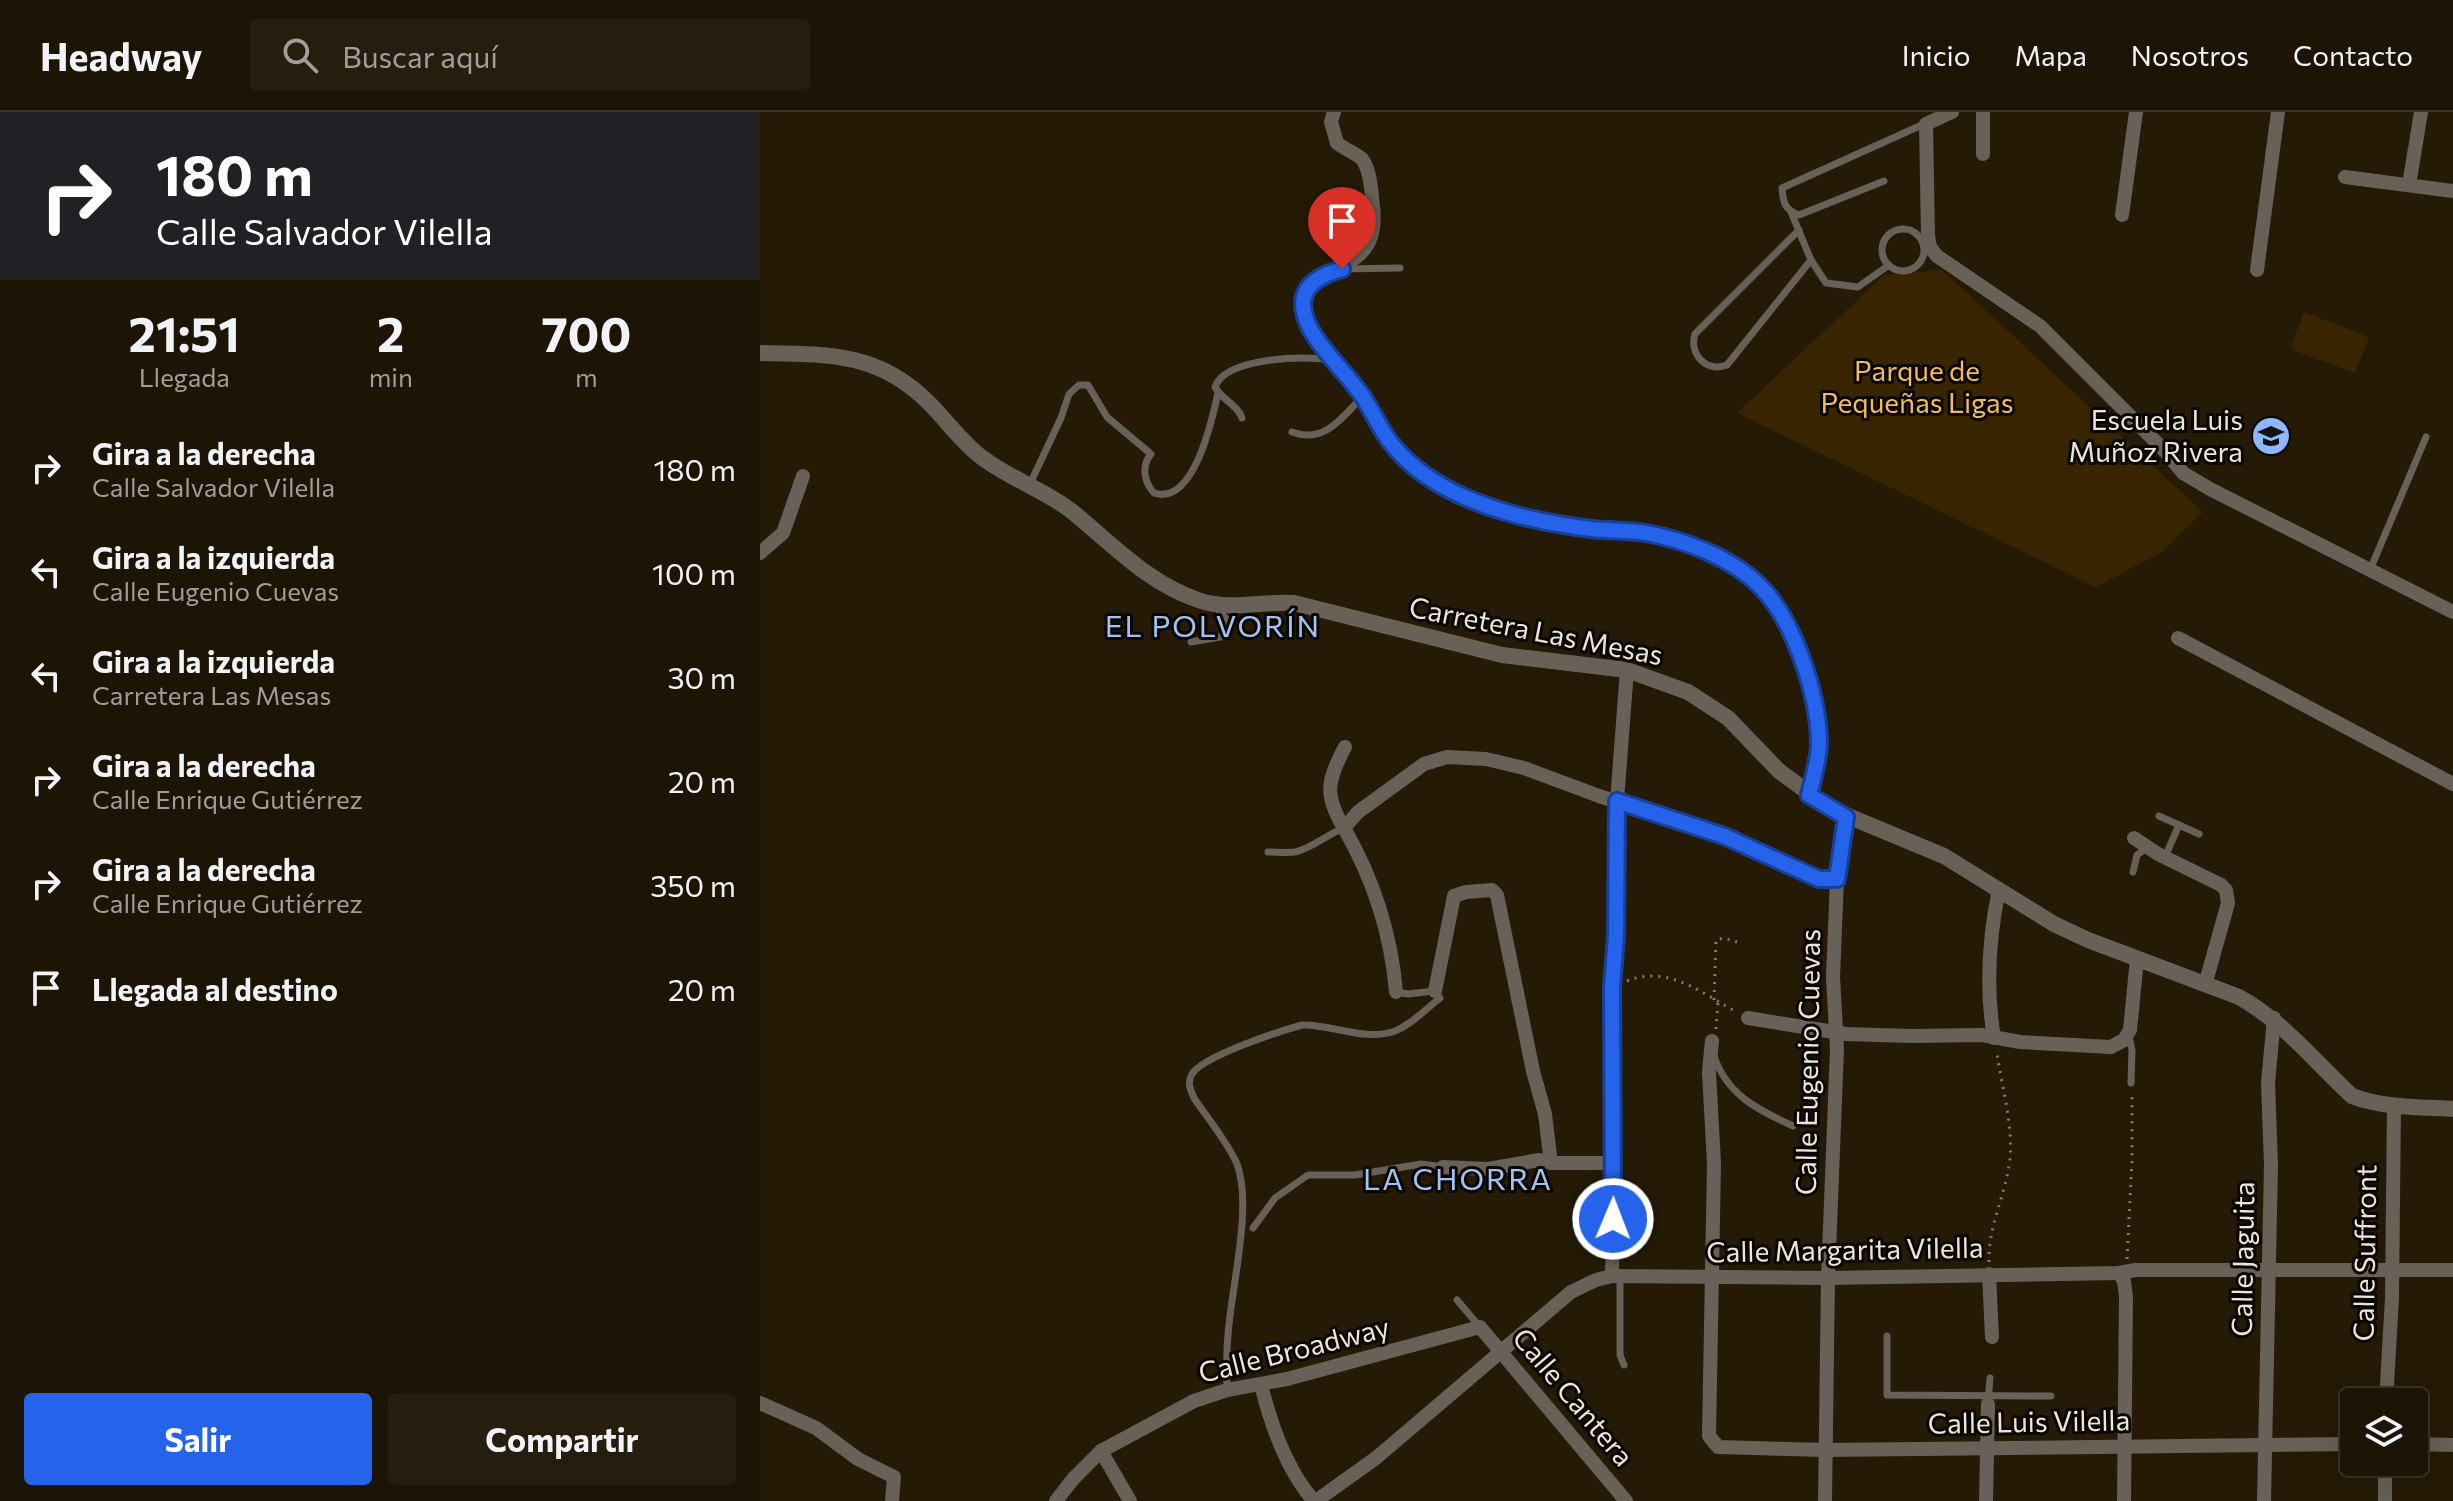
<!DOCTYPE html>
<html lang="es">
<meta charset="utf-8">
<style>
body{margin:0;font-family:Commissioner,sans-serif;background:#251d0e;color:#f1f3f6;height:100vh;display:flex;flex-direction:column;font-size:30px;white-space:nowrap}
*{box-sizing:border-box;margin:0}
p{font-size:26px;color:#a09e9a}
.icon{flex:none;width:44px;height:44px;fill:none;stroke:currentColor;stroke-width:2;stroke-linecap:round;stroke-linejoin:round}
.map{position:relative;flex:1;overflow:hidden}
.side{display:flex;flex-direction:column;background:#1c1404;width:760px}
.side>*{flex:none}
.top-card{background:#202124;color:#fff;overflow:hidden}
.controls{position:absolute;left:1580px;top:1276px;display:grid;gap:16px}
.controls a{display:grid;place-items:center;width:88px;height:88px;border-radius:8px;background:#1c1404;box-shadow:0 8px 32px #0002,0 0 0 2px #3a3326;font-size:40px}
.pin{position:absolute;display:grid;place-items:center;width:68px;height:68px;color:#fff;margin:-82px -34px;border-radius:50% 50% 50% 0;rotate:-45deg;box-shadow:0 0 8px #0007}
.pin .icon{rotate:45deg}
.me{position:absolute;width:88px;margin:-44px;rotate:1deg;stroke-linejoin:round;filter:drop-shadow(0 0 6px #0008)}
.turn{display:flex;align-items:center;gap:28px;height:168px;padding:0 24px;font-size:36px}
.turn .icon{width:104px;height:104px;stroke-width:2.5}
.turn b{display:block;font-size:56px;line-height:68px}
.eta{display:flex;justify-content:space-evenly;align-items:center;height:136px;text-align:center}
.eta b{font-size:48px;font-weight:700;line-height:56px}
.primary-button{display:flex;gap:16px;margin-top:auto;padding:16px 24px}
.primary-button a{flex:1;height:92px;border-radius:8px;background:#2563eb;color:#fff;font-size:32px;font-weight:700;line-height:92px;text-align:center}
.primary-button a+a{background:#251d0e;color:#f1f3f6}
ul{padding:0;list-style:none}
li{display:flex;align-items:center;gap:24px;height:104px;padding:0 24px}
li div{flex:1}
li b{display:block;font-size:30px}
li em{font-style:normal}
header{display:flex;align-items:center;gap:48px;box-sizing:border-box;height:112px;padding:0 40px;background:#1c1404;border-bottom:2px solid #3a3326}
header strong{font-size:38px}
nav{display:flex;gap:44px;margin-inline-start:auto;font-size:28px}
.search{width:560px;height:72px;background:#251d0e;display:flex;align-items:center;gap:20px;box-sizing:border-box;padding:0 28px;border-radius:8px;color:#a09e9a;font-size:30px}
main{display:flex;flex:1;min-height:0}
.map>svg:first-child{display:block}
.green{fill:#382500}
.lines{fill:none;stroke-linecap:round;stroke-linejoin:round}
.path{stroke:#857c6b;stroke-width:3;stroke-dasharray:2 6;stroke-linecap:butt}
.service{stroke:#676157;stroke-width:7}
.minor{stroke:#676157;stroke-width:14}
.tertiary{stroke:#676157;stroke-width:16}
.route-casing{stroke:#184099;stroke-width:20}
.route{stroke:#2563eb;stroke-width:14}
.labels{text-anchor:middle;stroke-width:6;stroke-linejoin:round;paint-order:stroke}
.park-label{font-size:28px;fill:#f0bc61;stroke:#0a0601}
.poi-label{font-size:28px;fill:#ede5d8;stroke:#0a0601;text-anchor:end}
.street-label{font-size:28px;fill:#ede5d8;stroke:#0a0601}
.neighbourhood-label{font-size:30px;letter-spacing:2px;fill:#a2c2f4;stroke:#0a0601}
</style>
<header>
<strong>Headway</strong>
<div class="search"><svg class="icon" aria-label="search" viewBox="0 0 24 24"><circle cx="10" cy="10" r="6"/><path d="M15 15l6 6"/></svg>Buscar aquí</div>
<nav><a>Inicio</a><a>Mapa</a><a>Nosotros</a><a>Contacto</a></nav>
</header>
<main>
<section class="side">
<div class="top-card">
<div class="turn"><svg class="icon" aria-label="right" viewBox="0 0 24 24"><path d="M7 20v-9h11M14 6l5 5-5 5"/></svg><div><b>180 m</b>Calle Salvador Vilella</div></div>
</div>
<div class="eta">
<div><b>21:51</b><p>Llegada</p></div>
<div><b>2</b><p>min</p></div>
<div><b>700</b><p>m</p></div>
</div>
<ul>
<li><svg class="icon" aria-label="right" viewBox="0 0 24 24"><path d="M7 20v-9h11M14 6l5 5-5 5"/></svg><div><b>Gira a la derecha</b><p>Calle Salvador Vilella</p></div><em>180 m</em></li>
<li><svg class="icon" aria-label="left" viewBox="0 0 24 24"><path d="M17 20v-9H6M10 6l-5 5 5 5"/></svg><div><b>Gira a la izquierda</b><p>Calle Eugenio Cuevas</p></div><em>100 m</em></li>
<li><svg class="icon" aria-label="left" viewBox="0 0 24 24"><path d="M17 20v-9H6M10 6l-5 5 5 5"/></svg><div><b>Gira a la izquierda</b><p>Carretera Las Mesas</p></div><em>30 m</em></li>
<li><svg class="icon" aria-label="right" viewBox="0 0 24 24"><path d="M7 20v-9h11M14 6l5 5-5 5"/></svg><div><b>Gira a la derecha</b><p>Calle Enrique Gutiérrez</p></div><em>20 m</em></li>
<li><svg class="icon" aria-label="right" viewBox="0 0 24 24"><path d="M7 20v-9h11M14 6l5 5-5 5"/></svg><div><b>Gira a la derecha</b><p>Calle Enrique Gutiérrez</p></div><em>350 m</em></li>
<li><svg class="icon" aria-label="arrive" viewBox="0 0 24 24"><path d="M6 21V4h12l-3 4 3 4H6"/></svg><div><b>Llegada al destino</b></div><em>20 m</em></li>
</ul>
<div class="primary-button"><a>Salir</a><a>Compartir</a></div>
</section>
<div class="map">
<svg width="1693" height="1389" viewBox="0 0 1693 1389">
<rect width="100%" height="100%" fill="#251a06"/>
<!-- green -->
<g class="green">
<path d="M1182,158L1443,400L1402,440L1336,475L977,301L1124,163Z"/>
<path d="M1544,200L1609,225L1595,261L1530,237Z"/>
</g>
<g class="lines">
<!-- path -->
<g class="path">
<path d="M867,869C909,852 942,882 977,900"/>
<path d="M954,888L956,828L964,826L977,830"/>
<path d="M956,917L958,890"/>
<path d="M1367,1147L1372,1048V983"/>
<path d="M1229,1150C1228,1114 1246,1082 1250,1047C1253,1013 1242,975 1237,942"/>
</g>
<!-- service -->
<g class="service">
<path d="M1124,69L1039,103C1025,98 1023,91 1022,76L1164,12"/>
<path d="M1031,100L1051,148L1066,171L1098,175L1129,153"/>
<circle cx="1143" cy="138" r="21"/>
<path d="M1039,118L935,222C929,242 946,261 967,253L1051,148"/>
<path d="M582,157L640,156"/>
<path d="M482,306C478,293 462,288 455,275C465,246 543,243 569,248"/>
<path d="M532,320C564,332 582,306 602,285"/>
<path d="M269,374L301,306L309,282L319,273H328L347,305L391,342C381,354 384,370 394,381C434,394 452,308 458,281"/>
<path d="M1610,458L1666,325"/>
<path d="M431,530L466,524L469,510L456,495"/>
<path d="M1399,704L1439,722"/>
<path d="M508,740C516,740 526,741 535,740C550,737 568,722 584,716"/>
<path d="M1405,745L1419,713"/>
<path d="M1373,760L1377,743L1387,736"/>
<path d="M1369,925L1372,938L1371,971"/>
<path d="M954,944C967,983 998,998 1033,1014"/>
<path d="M493,1116L515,1086L548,1063H595L661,1052L683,1055"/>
<path d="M860,1165V1243L864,1253"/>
<path d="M697,1188L720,1215"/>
<path d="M1127,1224V1283L1291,1284"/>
<path d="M467,1278C467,1259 466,1241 468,1223C471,1176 493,1095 477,1052C467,1029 448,1007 434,986C430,977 427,970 432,962C443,944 520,919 542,913C572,912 605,930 635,919C651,913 667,896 680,886L675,879L648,882L636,880"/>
<path d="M1228,1288L1230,1266"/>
</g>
<!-- minor -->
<g class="minor">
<path d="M574,0L571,10L577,31C584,37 596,41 602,47C611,59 611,80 613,94C622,168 547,148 544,186C540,224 582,255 602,283C612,298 619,315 630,330C647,353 672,367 697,380C714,388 730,396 747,401C774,408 803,413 831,416C849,419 867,418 885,421C897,423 909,428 920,431C981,451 1022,483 1041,547C1057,602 1062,627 1049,683"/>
<path d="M1192,0L1166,12L1168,124L1170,135L1177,144L1280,214L1406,340L1423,361L1450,377L1693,500"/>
<path d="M1223,0V42"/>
<path d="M1585,65L1693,79"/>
<path d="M1649,73L1661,0"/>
<path d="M1362,103L1376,0"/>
<path d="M1497,158L1518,0"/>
<path d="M0,441L23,421L43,364"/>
<path d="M1418,526L1693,672"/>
<path d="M584,716C564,683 567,669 585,635"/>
<path d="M1374,726L1398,742L1461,773L1466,778L1468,791L1445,873"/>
<path d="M675,879L694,784L706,780L732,778L737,783L773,959L785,1002L791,1051"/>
<path d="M636,880C631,820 614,768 584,716L598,700L664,652L687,645L726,647L764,656L839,684L964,724L1059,767H1077"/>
<path d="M988,906L1086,922L1151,924L1222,923L1260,930L1351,935L1364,928L1370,918L1377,847"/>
<path d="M1234,926C1226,878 1229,825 1239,777"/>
<path d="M952,929L949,960L954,1052L949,1324L958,1335L1065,1338L1594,1332"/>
<path d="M683,1055L728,1057L779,1048L791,1051H854"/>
<path d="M1359,1161L1364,1169L1366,1185L1364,1389"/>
<path d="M1229,1162L1232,1225"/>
<path d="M852,1164L854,1051L852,875L856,824L857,689L867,558"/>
<path d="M501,1273C511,1313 526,1358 554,1389"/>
<path d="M1626,1290L1632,1186L1634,993"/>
<path d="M0,1291L56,1316L98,1347L134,1365L132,1389"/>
<path d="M1654,1332L1693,1333"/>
<path d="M341,1339L370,1389"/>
<path d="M296,1389L313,1367L341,1339L434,1289L467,1278L527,1267L720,1215L866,1389"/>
<path d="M556,1389L616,1346L811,1180L836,1168L852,1164L1068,1166L1359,1161L1375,1158H1693"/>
<path d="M1065,1389L1068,1166L1077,937L1073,865L1077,767L1086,705"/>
<path d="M1226,1389L1228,1292"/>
<path d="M1504,1389L1511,1053L1508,971L1514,906"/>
<path d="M1625,1389V1350"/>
</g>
<!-- tertiary -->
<path class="tertiary" d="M0,241C67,242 119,240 169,291C186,308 201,329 220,344C249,367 286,378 314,401C353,433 388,471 438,488C469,499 502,489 534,491L742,543L867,558L928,580L968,606L1019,659L1071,697L1184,744L1294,812L1328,828L1479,885C1524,910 1555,950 1592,984C1623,996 1660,995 1693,997"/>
</g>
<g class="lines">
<defs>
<path id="route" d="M582,157C549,166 532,183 551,218C565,243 587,261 603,285C613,300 620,317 631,331C675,388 764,409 832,417C850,419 868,418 886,421C925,428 972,446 1000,474C1034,508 1058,582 1059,630C1059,648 1053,666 1049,683L1086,705L1077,767H1059L964,724L857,689L856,824L852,875L853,1107"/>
</defs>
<!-- route casing -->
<use href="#route" class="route-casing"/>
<!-- route -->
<use href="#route" class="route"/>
</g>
<!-- icons -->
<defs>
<symbol id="school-disc" viewBox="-11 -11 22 22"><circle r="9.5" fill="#8eb8fd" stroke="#0a0601"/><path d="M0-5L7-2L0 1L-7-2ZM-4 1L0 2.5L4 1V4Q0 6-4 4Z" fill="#111"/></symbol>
</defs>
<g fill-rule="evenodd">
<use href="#school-disc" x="1489" y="302" width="44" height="44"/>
</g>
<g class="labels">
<!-- park labels -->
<g class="park-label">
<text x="1157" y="269">Parque de<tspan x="1157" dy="32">Pequeñas Ligas</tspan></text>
</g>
<!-- poi labels -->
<g class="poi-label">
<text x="1483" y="318">Escuela Luis<tspan x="1483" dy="32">Muñoz Rivera</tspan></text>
</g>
<!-- street labels -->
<g class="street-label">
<text transform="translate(776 519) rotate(11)" y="10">Carretera Las Mesas</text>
<text transform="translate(1048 950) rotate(-89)" y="10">Calle Eugenio Cuevas</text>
<text transform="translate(1085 1138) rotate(-1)" y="10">Calle Margarita Vilella</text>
<text transform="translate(1605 1141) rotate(-89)" y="10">Calle Suffront</text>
<text transform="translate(1483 1147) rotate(-89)" y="10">Calle Jaguita</text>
<text transform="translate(534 1238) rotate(-14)" y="10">Calle Broadway</text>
<text transform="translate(813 1285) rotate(50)" y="10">Calle Cantera</text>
<text transform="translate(1269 1310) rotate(-1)" y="10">Calle Luis Vilella</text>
</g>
<!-- neighbourhood labels -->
<g class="neighbourhood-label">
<text x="453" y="525">EL POLVORÍN</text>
<text x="698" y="1078">LA CHORRA</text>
</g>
</g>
</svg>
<div class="controls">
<a><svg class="icon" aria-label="layers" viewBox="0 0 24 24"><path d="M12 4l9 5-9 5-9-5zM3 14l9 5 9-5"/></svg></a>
</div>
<div class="pin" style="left:582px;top:157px;background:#d93025"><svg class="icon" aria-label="arrive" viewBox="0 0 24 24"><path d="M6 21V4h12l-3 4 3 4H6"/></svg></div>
<svg class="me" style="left:853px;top:1107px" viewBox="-20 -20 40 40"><circle r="17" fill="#2563eb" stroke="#fff" stroke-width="3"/><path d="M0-11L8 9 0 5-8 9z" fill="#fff"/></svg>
</div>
</main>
